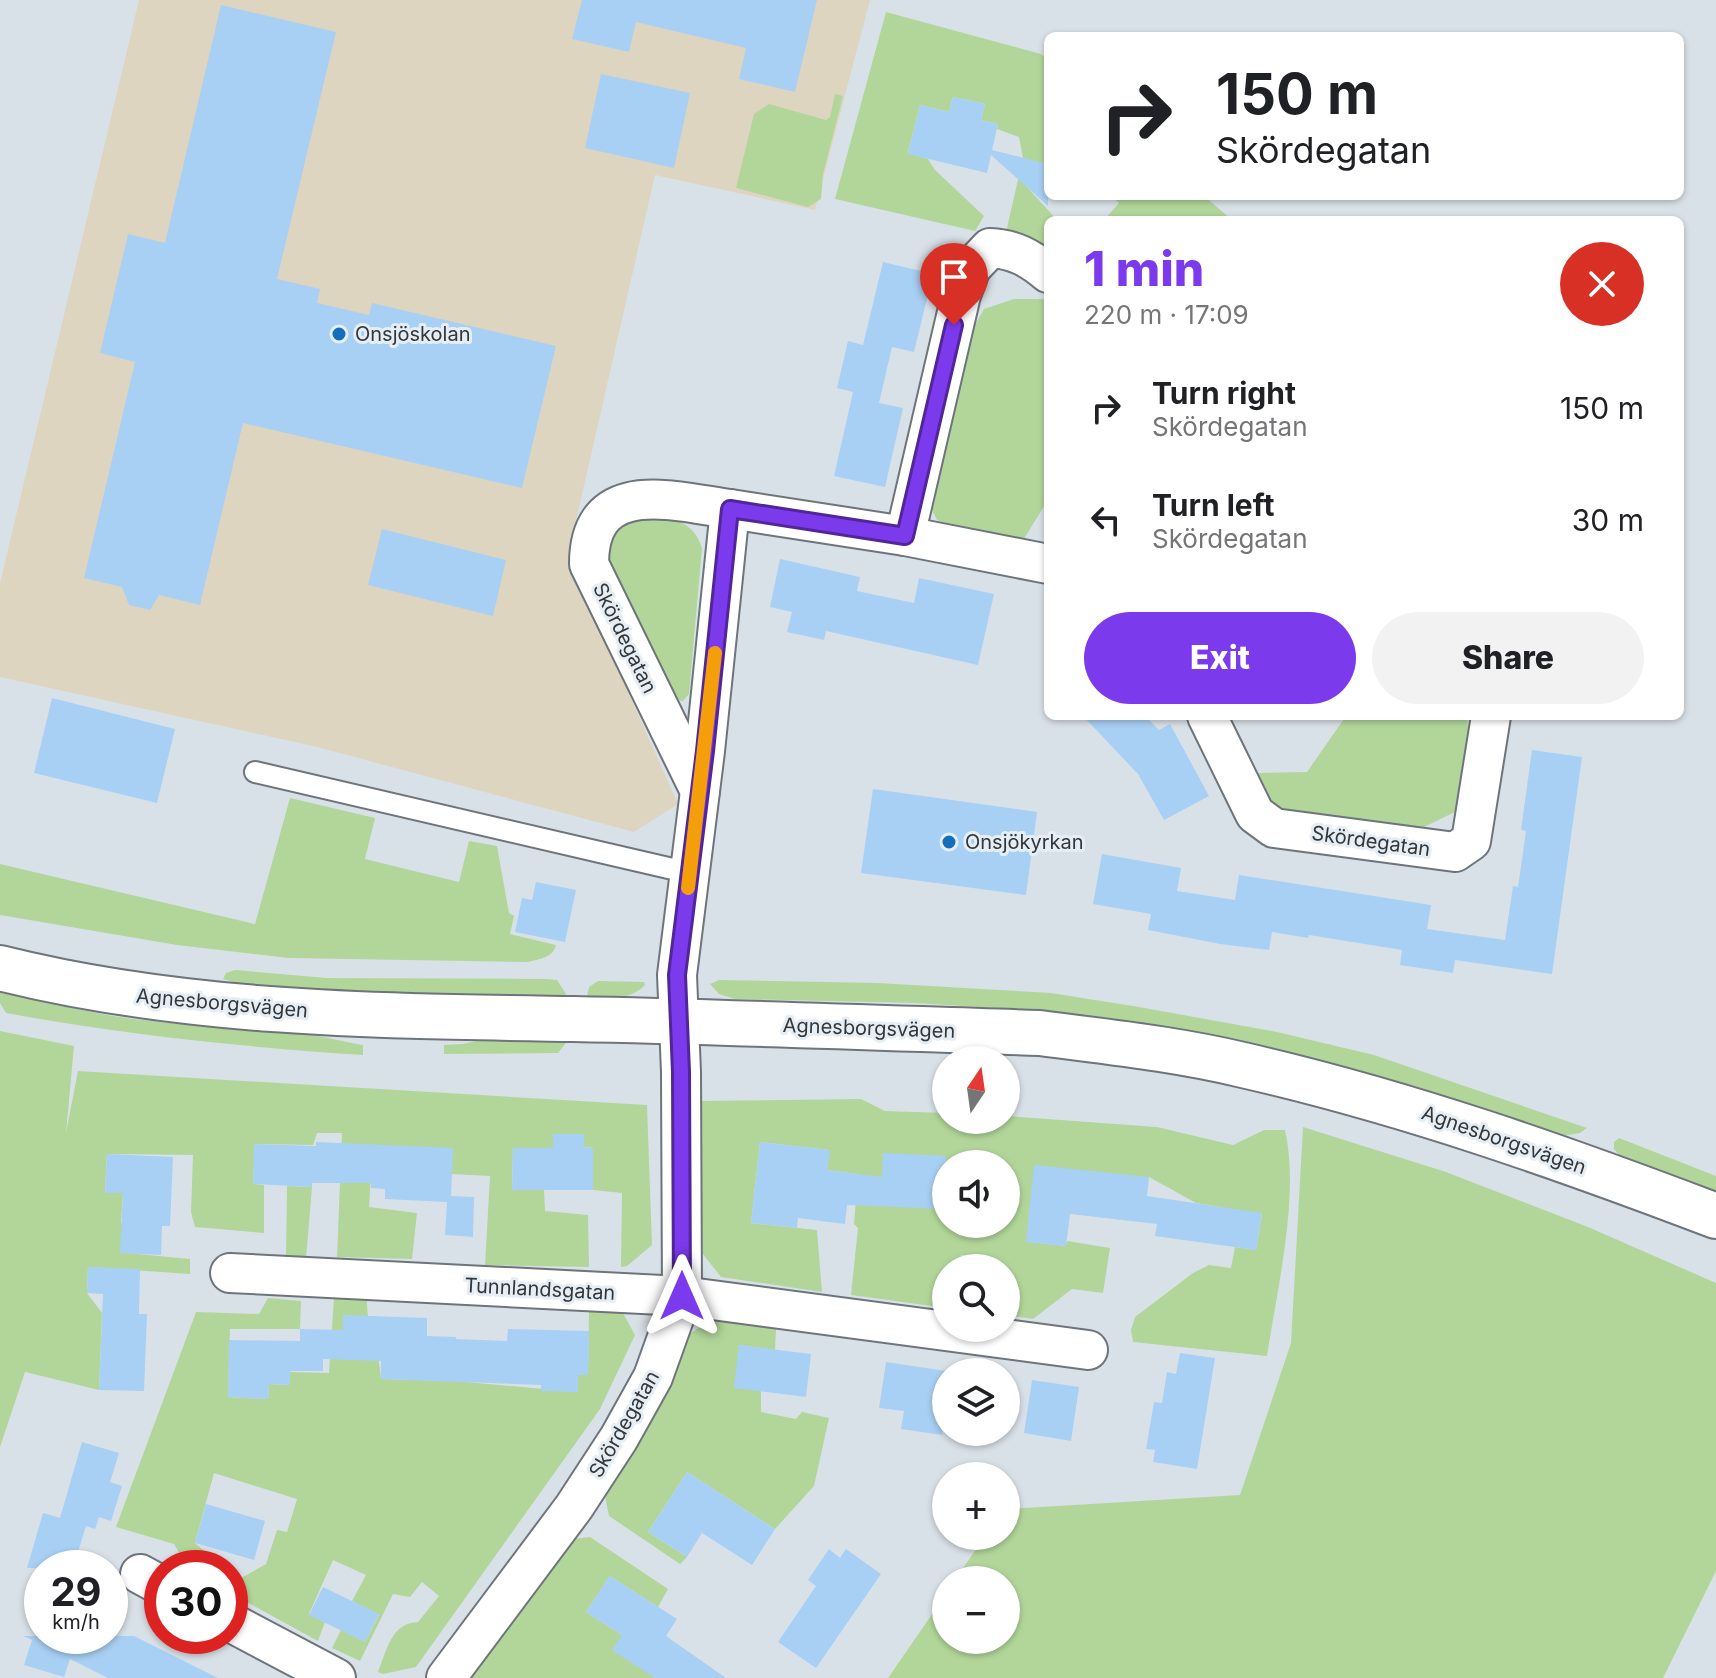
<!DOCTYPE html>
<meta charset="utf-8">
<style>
body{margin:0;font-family:Inter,sans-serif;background:#f2f2f2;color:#202124;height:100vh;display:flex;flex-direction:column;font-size:30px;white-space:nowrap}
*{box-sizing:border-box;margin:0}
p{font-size:26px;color:#757577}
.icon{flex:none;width:44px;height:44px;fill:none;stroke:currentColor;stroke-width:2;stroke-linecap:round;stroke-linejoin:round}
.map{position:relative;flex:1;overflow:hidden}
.details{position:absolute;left:1044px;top:216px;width:640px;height:504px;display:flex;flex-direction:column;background:#fff;border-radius:12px;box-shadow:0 2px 6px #0004}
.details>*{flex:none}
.banner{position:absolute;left:1044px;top:32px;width:640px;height:168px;border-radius:12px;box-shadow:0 2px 6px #0004;background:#fff;color:#202124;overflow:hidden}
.needle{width:52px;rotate:13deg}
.fabs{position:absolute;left:932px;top:1046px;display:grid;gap:16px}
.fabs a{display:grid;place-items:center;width:88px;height:88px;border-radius:50%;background:#fff;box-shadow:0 2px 6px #0004;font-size:40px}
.speed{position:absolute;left:24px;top:1550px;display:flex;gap:16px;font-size:40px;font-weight:700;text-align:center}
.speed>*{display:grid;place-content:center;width:104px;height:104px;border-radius:50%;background:#fff;box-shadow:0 2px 6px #0004;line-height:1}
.speed small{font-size:20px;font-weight:400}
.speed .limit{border:12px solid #d22;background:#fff;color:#111}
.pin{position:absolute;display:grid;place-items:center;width:68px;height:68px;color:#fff;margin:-82px -34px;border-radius:50% 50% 50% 0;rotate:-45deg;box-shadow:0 0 8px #0007}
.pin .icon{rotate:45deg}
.me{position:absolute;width:88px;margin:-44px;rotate:0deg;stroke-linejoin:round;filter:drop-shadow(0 0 6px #0008)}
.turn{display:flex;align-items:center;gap:28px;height:168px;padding:0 40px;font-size:36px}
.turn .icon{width:104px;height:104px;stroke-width:2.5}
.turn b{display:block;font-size:56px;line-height:68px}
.round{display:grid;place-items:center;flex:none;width:84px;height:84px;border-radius:42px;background:#f2f2f2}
.summary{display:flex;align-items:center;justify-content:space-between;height:136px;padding:0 40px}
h1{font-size:48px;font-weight:800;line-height:60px;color:#7c3aed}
.action{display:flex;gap:16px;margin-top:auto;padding:16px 40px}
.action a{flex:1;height:92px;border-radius:48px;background:#7c3aed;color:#fff;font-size:32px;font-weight:800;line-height:92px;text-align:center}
.action a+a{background:#f2f2f2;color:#202124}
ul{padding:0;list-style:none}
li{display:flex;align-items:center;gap:24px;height:112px;padding:0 40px}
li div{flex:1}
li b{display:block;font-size:30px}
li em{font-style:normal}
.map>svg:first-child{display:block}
.education{fill:#ded5c0}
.green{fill:#b2d69a;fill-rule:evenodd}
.building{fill:#a8d0f4}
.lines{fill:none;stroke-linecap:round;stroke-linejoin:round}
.lane-casing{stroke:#6e747b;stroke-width:24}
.street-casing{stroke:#6e747b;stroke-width:42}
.secondary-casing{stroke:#6e747b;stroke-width:48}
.lane{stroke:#fff;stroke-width:20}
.street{stroke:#fff;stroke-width:38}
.secondary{stroke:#fff;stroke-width:44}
.route-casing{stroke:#51269a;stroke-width:20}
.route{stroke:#7c3aed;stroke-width:14}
.slow{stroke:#f59e0b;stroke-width:14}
.poi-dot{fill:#136ebb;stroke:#e6eef5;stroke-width:3}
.labels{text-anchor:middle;stroke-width:6;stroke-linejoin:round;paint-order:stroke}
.poi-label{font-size:20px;fill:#343739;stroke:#e6eef5;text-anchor:start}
.street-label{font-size:20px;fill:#343739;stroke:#e6eef5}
</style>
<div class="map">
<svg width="1716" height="1678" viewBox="0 0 1716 1678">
<rect width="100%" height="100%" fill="#d9e1e8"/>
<!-- education -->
<path class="education" d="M139,0H870L815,210L655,175L576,521L573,568L678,804L634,832L317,747L0,677V583Z"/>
<!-- green -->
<g class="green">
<path d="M886,12L1041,54L1048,60V163L1027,187L1057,220H1048V256L1006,232L1023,158L1019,137L997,129L998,124L981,120L985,104L953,97L949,112L920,105L908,153L928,159L935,170L984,216L975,231L835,199Z"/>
<path d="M835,94L843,96L823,174L821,199L808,207L736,188L754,114L769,104L826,120L830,117Z"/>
<path d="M1112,196H1204L1232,220H1119L1115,217L1104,220L1119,203Z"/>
<path d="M1014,299H1043L1048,302V500L1022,542L959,529L937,520L929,504L970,334L984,309Z"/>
<path d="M641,515C669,519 692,517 702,548L689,694L683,701L674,700L609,571L610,545L621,526Z"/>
<path d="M1346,716H1467L1469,745L1457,811L1424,827L1377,826L1293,814L1271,802L1256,773L1307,772Z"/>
<path d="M290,798L375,818L365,859L459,882L469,841L497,846L509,913L514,916L510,934L556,945C553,958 539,959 528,962L289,958L177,945L0,915V864L255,924Z"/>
<path d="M235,970L327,978L547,979L557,980L566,994V999L272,993L223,979L226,973Z"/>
<path d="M719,980L878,983L1051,993L1139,1007L1277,1032L1374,1055L1587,1128L1580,1133L1562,1136L1383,1077L1237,1042L1122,1021L1013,1009L914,1003L735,999L719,994L710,984Z"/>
<path d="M598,981L644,982L645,985C631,1000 605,1001 587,996L589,987Z"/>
<path d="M0,982C92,1026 192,1023 290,1032C315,1034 339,1041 363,1045V1055C243,1047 125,1035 6,1013L0,1003Z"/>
<path d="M0,1031L74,1046L66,1133L78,1071L647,1105L652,1245L627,1266L621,1267L622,1193L593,1190V1148L584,1147L583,1134H554L553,1148H513L512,1189L544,1190L545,1211L588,1215L589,1267L485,1265L490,1176L451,1174L373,1145L369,1207L417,1213L412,1259L337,1257L342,1133H317L313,1145L255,1144L253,1184L264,1185V1233L195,1227L191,1212L193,1155L107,1154L105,1192L123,1193L121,1223L128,1224L127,1253L190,1259V1274L88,1267L87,1293L102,1313L99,1390L25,1372L0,1447Z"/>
<path d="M501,1036L564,1038L566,1043L558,1053L444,1054V1045L463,1044Z"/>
<path d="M861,1099L885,1111L946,1113V1120H1006V1116L1157,1127L1233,1145L1264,1130H1285C1300,1195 1277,1290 1267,1356L1133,1342L1131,1330L1135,1317L1193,1273L1209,1265L1231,1268L1235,1247L1256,1250L1262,1214L1196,1203L1149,1177L1034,1206L1030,1242L1066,1246L1067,1241L1110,1248L1103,1293L1072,1289L1033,1319L1006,1315V1268H982L983,1256L961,1255L958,1268H946V1308L851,1295L858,1228L854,1224L858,1174L827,1170L829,1150L760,1142L751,1223L817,1230L822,1292L721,1277L702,1253L699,1101ZM946,1164H1006V1224H946Z"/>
<path d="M1303,1127L1446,1172L1588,1227L1716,1283V1571L1663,1678H888L946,1594V1640H1006V1580H955L985,1536H1006V1509L1240,1495L1291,1343Z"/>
<path d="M1619,1138L1716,1176V1195L1622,1158L1614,1149V1142Z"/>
<path d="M287,1186L312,1187L306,1258L286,1257Z"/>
<path d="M334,1297L367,1300C366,1327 380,1352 381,1379L455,1381L577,1392L578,1375L588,1374L589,1311L623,1313L635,1335L600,1409L416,1667L383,1674L378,1672C387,1650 391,1623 418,1622L439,1596L422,1582L410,1597L393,1594L360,1661L332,1648L341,1630L365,1642L379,1615L352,1601L366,1575L333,1560L309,1614L325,1622L318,1641L236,1596L243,1577L266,1564L277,1530L287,1532L297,1499L214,1473L195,1543L225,1568H188L174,1544L116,1527L196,1312L259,1314L268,1298L301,1301L300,1329H230L228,1397L268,1399L269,1384L290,1385V1372L329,1373Z"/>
<path d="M713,1319L776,1329L775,1350L739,1345L761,1391V1412L796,1419L802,1412L829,1418L814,1486L775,1529L687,1472L648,1532L687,1557L680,1564L609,1516L604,1491L683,1338Z"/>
<path d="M590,1537L668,1589L658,1607L610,1576L586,1612L622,1635L655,1678H464L572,1539Z"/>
</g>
<!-- building -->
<g class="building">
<path d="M582,0H817L795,92L739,79L746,48L636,22L629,52L572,39Z"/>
<path d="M221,5L336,32L277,279L320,289L317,303L369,315L372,303L556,346L522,488L243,423L200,605L159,595L150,610L129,605L122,587L84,578L135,362L100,353L128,234L165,243Z"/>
<path d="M601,74L690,93L674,168L585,148Z"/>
<path d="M953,97L985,104L981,120L998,124L992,150L1048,164V206L991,155L987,173L908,154L920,105L949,112Z"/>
<path d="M883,262L933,274L914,352L892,347L879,403L903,408L885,487L834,476L853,392L837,388L848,341L863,345Z"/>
<path d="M382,529L506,560L493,616L368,585Z"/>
<path d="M780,559L860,577L857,591L914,603L919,578L994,594L978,665L826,631L824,640L787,632L792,612L770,607Z"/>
<path d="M52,698L175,729L157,803L34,773Z"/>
<path d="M1083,716H1145L1159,730L1170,724L1209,796L1164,820L1138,774Z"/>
<path d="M1532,750L1582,757L1552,974L1455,960L1453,973L1400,965L1402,950L1309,935L1308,938L1272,932L1269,950L1220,944L1148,930L1151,914L1093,904L1102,854L1181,868L1177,891L1235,900L1239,875L1431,905L1427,929L1505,940L1513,886L1518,887L1526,831L1521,830Z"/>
<path d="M873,789L1037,812L1026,895L861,873Z"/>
<path d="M536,882L576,890L565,942L515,932L522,898L532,900Z"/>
<path d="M553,1134H584V1147L593,1148V1190H512L513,1148H553Z"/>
<path d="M316,1142L453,1148L451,1196L474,1197L473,1237L445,1235L447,1202L385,1199V1189L371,1188V1183H312V1187L253,1184L254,1144L316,1146Z"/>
<path d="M760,1142L830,1150L827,1170L882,1177L883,1153L946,1156V1209L847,1205L845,1224L798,1218L797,1228L751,1223Z"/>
<path d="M107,1154L173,1157L170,1226H162L161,1255L120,1253L123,1193H105Z"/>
<path d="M1034,1165L1149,1177L1147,1196L1262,1213L1256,1250L1155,1236L1157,1224L1070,1214L1066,1246L1026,1242Z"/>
<path d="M88,1267L140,1269L139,1314H147L144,1391L99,1390L103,1294L87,1293Z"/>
<path d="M343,1315L427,1318V1336L456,1337V1339L507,1341L508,1329L589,1331L588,1375H578V1392L541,1391V1385L381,1379V1361L323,1359V1371H290V1385L269,1384L268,1399L228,1397L229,1340L300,1341V1329L343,1330Z"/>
<path d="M739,1345L811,1354L806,1397L734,1388Z"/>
<path d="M1180,1353L1215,1358L1197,1469L1153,1462L1155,1450L1146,1449L1154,1402L1162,1403L1167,1372L1176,1374Z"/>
<path d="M886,1362L946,1371L942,1435L901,1429L904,1411L879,1408Z"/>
<path d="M1032,1380L1079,1387L1071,1441L1024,1433Z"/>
<path d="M82,1442L119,1453L110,1482L122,1486L111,1521L99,1517L95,1529L86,1526L73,1568H27L43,1513L60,1518Z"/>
<path d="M687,1472L775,1529L752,1565L702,1533L687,1557L648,1532Z"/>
<path d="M206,1504L265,1521L254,1560L195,1543Z"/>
<path d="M829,1549L840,1558L846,1549L881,1574L816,1668L778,1642L816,1586L808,1580Z"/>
<path d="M610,1576L677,1619L666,1636L726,1678H655L612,1650L622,1635L586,1612Z"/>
<path d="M323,1587L379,1614L365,1642L309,1615Z"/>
<path d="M23,1636H134L218,1678H108L70,1659L64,1677L24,1665L32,1640Z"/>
</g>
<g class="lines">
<defs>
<path id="lane" d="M255,772L690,873"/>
<g id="street">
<path d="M905,536L961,295L971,268L990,248C1014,249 1030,258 1048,273"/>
<path d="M1207,716L1255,814L1274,828L1455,852L1471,841L1491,716"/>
<path d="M700,791L589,564C589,476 672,501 730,509"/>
<path d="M230,1273L682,1296L1088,1350"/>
<path d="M140,1574L162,1586"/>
<path d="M230,1622L336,1678"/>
<path d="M446,1678L574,1507L619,1438L653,1377L682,1296L681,1072L677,975L705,751L730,509L905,536L1048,564"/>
</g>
<path id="secondary" d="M0,968C188,1015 380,1016 573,1019C728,1022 884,1028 1040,1033C1108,1042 1176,1049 1243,1065C1405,1102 1561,1157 1716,1216"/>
</defs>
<!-- lane casing -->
<use href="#lane" class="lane-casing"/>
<!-- street casing -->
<use href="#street" class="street-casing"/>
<!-- secondary casing -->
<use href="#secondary" class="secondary-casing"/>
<!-- lane -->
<use href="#lane" class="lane"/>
<!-- street -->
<use href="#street" class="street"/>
<!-- secondary -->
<use href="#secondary" class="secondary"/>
</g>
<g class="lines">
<defs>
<path id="route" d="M682,1296L681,1072L677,975L705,751L730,509L905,536L954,325"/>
</defs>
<!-- route casing -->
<use href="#route" class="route-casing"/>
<!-- route -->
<use href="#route" class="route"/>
<!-- slow -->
<path class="slow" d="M688,888L715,653"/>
</g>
<!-- markers -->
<g class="poi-dot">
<circle cx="339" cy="334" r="8"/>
<circle cx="949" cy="842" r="8"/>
</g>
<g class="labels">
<!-- poi labels -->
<g class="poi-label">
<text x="355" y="341">Onsjöskolan</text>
<text x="965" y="849">Onsjökyrkan</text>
</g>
<!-- street labels -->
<g class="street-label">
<text transform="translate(625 638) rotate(64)" y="7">Skördegatan</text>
<text transform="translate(1371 841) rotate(8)" y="7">Skördegatan</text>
<text transform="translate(222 1003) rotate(5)" y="7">Agnesborgsvägen</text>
<text transform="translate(869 1028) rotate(2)" y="7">Agnesborgsvägen</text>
<text transform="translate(1504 1140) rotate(19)" y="7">Agnesborgsvägen</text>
<text transform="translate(540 1289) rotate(3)" y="7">Tunnlandsgatan</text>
<text transform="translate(624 1424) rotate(-60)" y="7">Skördegatan</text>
</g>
</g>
</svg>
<div class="fabs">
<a><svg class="needle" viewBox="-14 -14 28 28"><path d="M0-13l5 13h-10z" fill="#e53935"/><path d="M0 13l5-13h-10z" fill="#757577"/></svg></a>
<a><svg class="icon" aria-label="sound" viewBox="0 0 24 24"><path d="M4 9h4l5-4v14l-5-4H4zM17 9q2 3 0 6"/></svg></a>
<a><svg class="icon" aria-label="search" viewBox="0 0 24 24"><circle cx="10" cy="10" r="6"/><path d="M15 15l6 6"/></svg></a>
<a><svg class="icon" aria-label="layers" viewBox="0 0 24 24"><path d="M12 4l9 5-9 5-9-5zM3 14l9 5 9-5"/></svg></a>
<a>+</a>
<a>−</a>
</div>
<div class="speed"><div>29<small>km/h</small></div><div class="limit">30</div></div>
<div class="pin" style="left:954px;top:325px;background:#d93025"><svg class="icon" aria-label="arrive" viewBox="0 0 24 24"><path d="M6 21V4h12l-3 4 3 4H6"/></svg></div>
<svg class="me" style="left:682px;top:1296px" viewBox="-20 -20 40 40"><path d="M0-17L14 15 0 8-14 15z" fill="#7c3aed" stroke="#fff" stroke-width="4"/></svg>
<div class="banner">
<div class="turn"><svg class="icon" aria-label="right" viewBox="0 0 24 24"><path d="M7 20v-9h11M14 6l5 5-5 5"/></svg><div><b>150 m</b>Skördegatan</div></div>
</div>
<section class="details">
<div class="summary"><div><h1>1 min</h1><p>220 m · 17:09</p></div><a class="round" style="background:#d93025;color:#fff"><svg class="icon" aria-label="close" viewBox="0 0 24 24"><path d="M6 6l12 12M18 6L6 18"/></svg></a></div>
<ul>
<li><svg class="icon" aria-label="right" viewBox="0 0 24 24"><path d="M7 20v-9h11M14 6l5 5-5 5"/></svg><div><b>Turn right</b><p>Skördegatan</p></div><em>150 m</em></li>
<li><svg class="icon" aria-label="left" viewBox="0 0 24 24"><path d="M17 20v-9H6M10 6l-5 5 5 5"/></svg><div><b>Turn left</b><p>Skördegatan</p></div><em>30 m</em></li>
</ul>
<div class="action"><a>Exit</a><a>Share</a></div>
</section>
</div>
